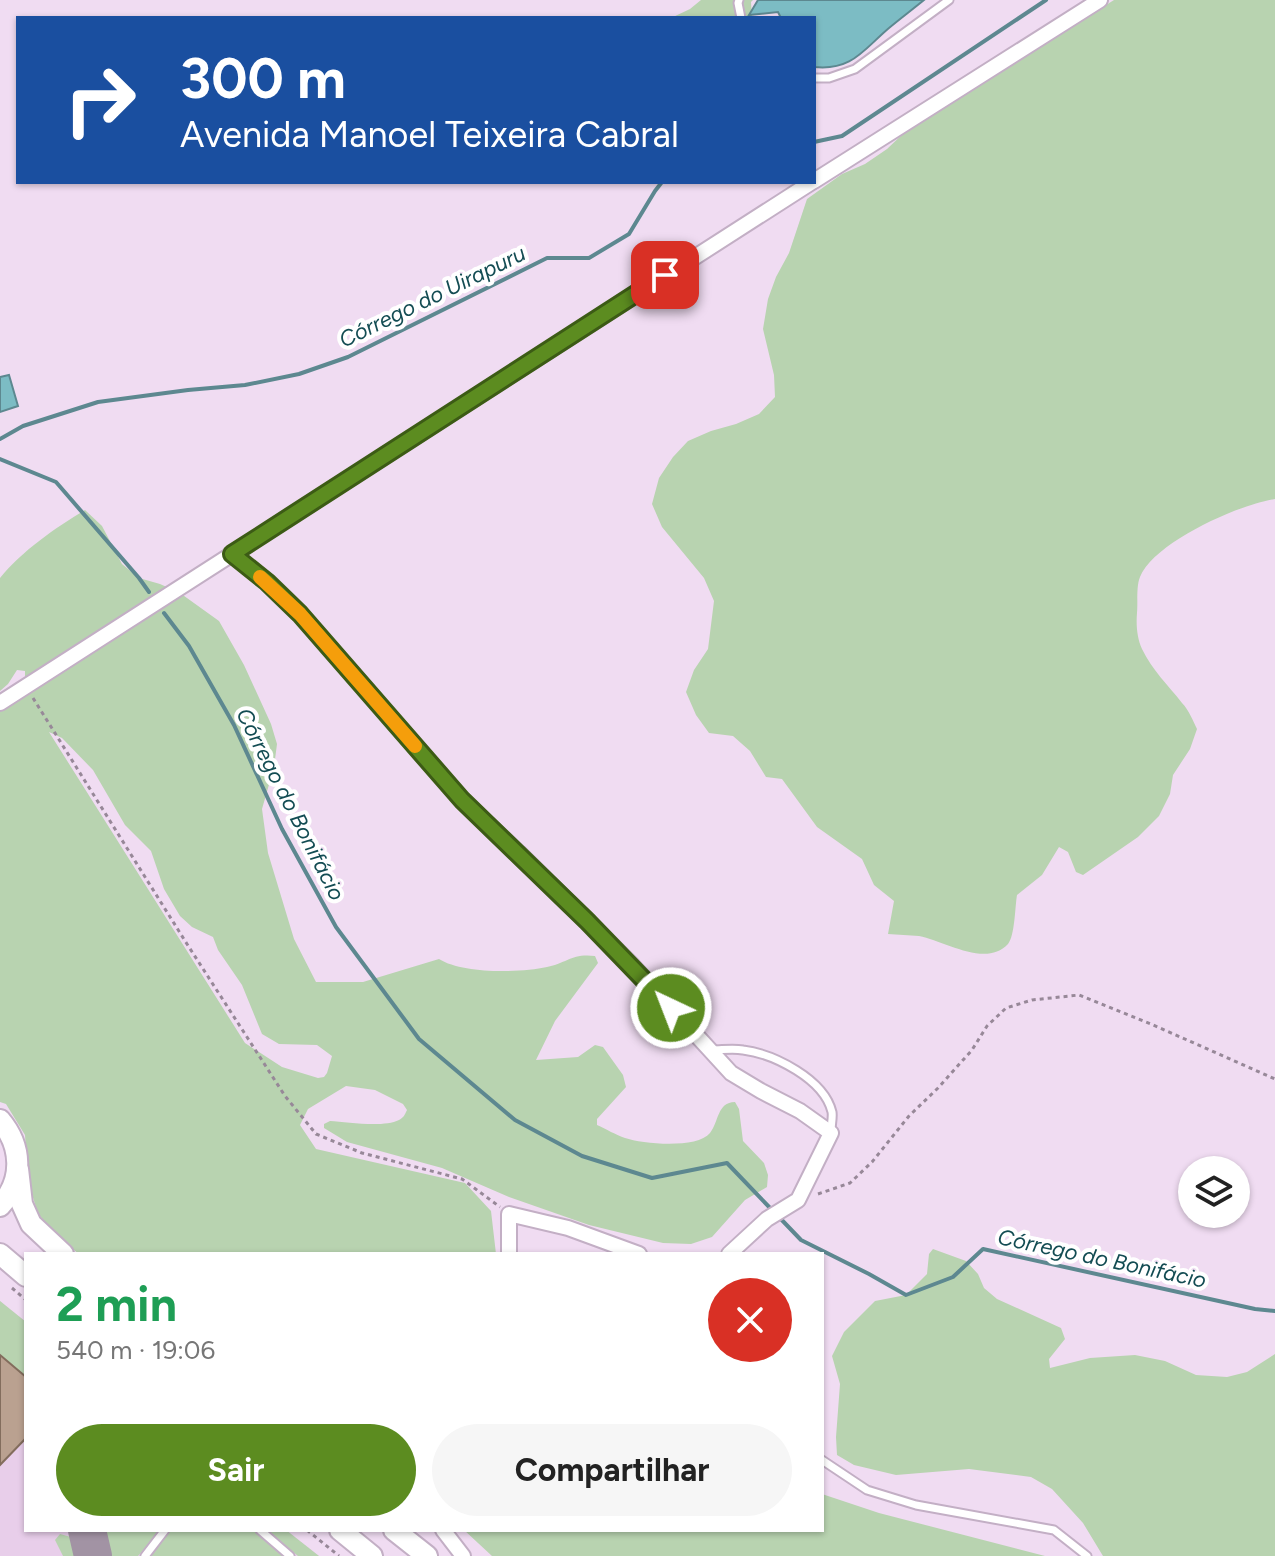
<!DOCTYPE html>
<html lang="pt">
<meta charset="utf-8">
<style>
body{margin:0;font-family:Figtree,sans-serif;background:#f6f6f6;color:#222;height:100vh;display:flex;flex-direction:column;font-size:30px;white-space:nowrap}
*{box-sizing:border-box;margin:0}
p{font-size:26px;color:#767676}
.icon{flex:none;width:44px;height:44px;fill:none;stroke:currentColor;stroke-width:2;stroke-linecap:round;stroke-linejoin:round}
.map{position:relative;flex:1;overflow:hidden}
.sheet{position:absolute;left:24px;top:1252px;width:800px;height:280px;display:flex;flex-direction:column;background:#fff;border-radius:0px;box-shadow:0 2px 6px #0004}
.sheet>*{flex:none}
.banner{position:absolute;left:16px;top:16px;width:800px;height:168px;border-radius:0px;box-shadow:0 2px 6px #0004;background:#1a4fa0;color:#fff;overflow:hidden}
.buttons{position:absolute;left:1178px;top:1156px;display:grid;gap:16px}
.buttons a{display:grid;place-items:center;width:72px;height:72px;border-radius:50%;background:#fff;box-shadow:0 2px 6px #0004;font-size:40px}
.pin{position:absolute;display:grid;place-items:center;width:68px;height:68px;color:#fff;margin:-34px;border-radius:16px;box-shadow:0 4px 12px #0006}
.me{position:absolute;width:88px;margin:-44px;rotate:317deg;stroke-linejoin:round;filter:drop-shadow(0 0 6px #0008)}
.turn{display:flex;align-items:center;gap:28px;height:168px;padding:0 32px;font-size:36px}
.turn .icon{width:104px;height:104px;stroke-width:2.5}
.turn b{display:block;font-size:56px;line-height:68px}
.round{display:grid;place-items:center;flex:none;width:84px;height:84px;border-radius:42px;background:#f6f6f6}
.head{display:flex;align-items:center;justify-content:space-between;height:136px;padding:0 32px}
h1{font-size:48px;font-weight:700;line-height:60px;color:#1e9e55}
.primary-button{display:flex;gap:16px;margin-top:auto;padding:16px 32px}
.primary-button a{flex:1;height:92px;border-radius:48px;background:#5c8c20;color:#fff;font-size:32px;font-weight:700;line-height:92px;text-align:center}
.primary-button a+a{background:#f6f6f6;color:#222}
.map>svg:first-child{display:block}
.built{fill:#e8ceea}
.green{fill:#b8d3b0;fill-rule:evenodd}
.water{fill:#7cbcc4;stroke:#5d8890;stroke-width:2}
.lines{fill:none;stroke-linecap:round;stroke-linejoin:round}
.stream{stroke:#5d8890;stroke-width:4}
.taxiway{stroke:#a293a4;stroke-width:38}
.building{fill:#baa190;stroke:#836d5d;stroke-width:2}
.lane-casing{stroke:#c3afc5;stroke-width:11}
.street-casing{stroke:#c3afc5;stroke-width:18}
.primary-casing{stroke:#c3afc5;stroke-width:24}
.path{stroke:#978898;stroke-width:3;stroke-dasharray:4 4;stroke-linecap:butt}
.lane{stroke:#fff;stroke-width:7}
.street{stroke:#fff;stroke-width:14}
.primary{stroke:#fff;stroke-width:20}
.route-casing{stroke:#3c5b15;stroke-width:20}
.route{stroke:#5c8c20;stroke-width:14}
.slow{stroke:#f59e0b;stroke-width:14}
.labels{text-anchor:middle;stroke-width:8;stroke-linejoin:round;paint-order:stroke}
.water-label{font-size:22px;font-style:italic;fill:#134c53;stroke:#fff}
</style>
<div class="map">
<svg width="1275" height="1556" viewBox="0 0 1275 1556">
<rect width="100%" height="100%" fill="#f0dcf2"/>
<!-- built -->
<path class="built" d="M0,1301L26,1322V1530H286L319,1556H0Z"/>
<!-- green -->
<g class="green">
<path d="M701,0H753L751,2L752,18H671L690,9Z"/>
<path d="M1114,0H1275V499C1240,504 1154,542 1140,577C1136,587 1138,602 1137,613C1136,625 1137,638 1142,649C1152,670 1168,685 1182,703C1189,710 1193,721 1197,729L1190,749L1173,775L1170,794L1159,816L1138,837L1083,875L1076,872L1068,852L1059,847L1042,875L1017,895C1015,906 1015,936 1008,944C986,968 945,941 919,936C909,935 898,935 888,934L894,901L874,885L862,859L817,827L782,779L766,777L750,751L733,736L709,733L696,715L686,692L694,670L708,649L714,601L704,578L662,527L652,504L659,478L673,457L688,441L711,431L736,424L759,414L775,397L774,375L763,329L768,299L776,277L789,253L807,199L842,174L865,164L887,149L906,131Z"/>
<path d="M85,510L102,526L122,564L139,578L160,584L180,593L219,621L244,665L271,724L277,744L274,767L262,809L268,853L294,939L316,982H363L439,959C463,974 519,973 547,967C567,963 572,953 595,956L598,963L555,1021L536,1060L578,1057L595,1045L603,1047L623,1075L626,1087L597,1119V1125C606,1129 616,1135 625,1138C643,1144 697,1149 710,1133C719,1122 717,1102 735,1102L739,1109L743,1141L764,1163L768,1175L767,1187L745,1200L712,1237L691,1244L663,1243L589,1225L509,1197L442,1168L347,1142L324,1128V1124L330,1121C347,1122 383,1128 399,1120C404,1117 404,1116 407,1110L403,1104L375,1090L346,1086L308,1109L300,1125L316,1149L465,1183L491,1211L496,1254H79L60,1239L38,1214L28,1181L25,1135L6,1104L0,1102V707L25,684V671L17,670L8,684L0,691V578C22,551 55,528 85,510ZM49,732L62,738L93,770L125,825L151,851L164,889L180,916L192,927L213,937L218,950L242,985L262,1034L279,1044L317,1045L332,1056L327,1073L324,1077L318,1078L282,1067L245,1043Z"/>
<path d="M933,1249L966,1261L978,1274L984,1288L997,1299L1061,1328L1065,1339L1049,1359L1050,1368L1090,1358L1135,1355L1165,1361L1196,1375L1227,1377L1247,1372L1275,1354V1556H1103L1083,1523L1052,1489L1031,1477L969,1469L896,1475L854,1465L837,1455L836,1437L840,1384L832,1356L844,1332L875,1301L906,1295L927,1274L929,1254Z"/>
<path d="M0,1301L26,1322V1377L0,1355Z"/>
<path d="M822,1494L879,1513L1045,1556H492L464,1530H822Z"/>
<path d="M102,1530H161L138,1556H108Z"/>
<path d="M170,1530H254L286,1556H151Z"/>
<path d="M267,1530H286L319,1556H298Z"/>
<path d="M60,1534C76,1538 78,1539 81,1556H63L55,1540Z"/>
</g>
<!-- water -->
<g class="water">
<path d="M758,0H924C913,9 901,18 889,28C863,50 852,71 814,67V18H781L778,12L749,15Z"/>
<path d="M9,375L18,406L0,412V377Z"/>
</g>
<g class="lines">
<!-- stream -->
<g class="stream">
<path d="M814,142L842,136L1046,0"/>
<path d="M0,439L23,426L98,402L188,390L245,385L299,374L348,357L547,258H589L629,234L655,191L662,182"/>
<path d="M0,459L56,482L139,578L149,592"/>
<path d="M164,613L189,646L234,725L282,829L336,927L419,1039L515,1120L582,1156L652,1178L727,1163L772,1210"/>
<path d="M778,1216L801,1240L869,1274L906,1295L953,1277L983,1249L1255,1309L1275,1311"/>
</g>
<!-- taxiway -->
<path class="taxiway" d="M87,1530L93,1556"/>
</g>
<!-- building -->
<path class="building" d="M0,1355L26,1377V1438L0,1465Z"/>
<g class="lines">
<defs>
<g id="lane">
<path d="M739,0L738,3L741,18"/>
<path d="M814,78H829L855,69L949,0"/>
<path d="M712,1050C722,1050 733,1048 743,1050C774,1054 824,1079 832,1112C833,1117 831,1125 831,1131"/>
<path d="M822,1460L867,1490L916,1505L1054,1530L1087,1556"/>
<path d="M260,1530L290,1556"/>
<path d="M145,1556L165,1530"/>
</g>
<g id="street">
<path d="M814,181L1100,0"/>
<path d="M232,554L267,582L300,614L462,800L519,853L633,966L731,1073L761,1091L800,1111L831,1133L798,1200L767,1219L729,1254"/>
<path d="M0,703L812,182"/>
<path d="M509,1254V1214L568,1228L639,1254"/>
<path d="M443,1530L463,1556"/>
</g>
<g id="primary">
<path d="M0,1120C22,1146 24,1180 0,1206"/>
<path d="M18,1169L22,1204L31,1224L63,1254"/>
<path d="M0,1254L26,1276"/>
<path d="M340,1530L372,1556"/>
<path d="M394,1530L427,1556"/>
</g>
</defs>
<!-- lane casing -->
<use href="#lane" class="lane-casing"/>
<!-- street casing -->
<use href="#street" class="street-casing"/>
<!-- primary casing -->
<use href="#primary" class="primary-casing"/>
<!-- path -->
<g class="path">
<path d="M33,698L187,944L285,1096L316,1134L362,1153L462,1179L500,1207"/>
<path d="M818,1194L850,1183L872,1162L909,1116L938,1088L972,1050L987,1026L1006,1008L1032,1000L1079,995L1151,1024L1275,1079"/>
<path d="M12,1288L26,1300"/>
<path d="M307,1530L339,1556"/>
</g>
<!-- lane -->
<use href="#lane" class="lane"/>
<!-- street -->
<use href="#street" class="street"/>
<!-- primary -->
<use href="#primary" class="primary"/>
</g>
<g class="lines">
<defs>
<path id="route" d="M665,275L232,554L267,582L300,614L462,800L587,921L671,1008"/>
</defs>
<!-- route casing -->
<use href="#route" class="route-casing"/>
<!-- route -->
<use href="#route" class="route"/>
<!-- slow -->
<path class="slow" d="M260,577L300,614L415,746"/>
</g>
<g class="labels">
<!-- water labels -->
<g class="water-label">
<text transform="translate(432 296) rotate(-26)" y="8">Córrego do Uirapuru</text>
<text transform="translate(291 804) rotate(63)" y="8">Córrego do Bonifácio</text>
<text transform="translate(1102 1258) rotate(12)" y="8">Córrego do Bonifácio</text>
</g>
</g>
</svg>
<div class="buttons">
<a><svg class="icon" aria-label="layers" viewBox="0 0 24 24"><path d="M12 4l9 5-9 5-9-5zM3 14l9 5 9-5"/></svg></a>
</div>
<div class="pin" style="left:665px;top:275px;background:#d93025"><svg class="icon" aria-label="arrive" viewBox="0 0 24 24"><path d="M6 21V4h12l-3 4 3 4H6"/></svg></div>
<svg class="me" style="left:671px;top:1008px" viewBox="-20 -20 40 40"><circle r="17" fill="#5c8c20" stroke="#fff" stroke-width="3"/><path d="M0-11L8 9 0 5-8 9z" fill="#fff"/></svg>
<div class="banner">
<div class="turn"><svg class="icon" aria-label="right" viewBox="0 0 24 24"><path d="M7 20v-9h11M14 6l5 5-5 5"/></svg><div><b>300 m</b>Avenida Manoel Teixeira Cabral</div></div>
</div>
<section class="sheet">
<div class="head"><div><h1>2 min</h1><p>540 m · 19:06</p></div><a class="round" style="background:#d93025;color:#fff"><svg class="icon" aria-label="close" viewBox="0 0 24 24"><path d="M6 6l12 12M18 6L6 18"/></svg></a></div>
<div class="primary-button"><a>Sair</a><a>Compartilhar</a></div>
</section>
</div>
